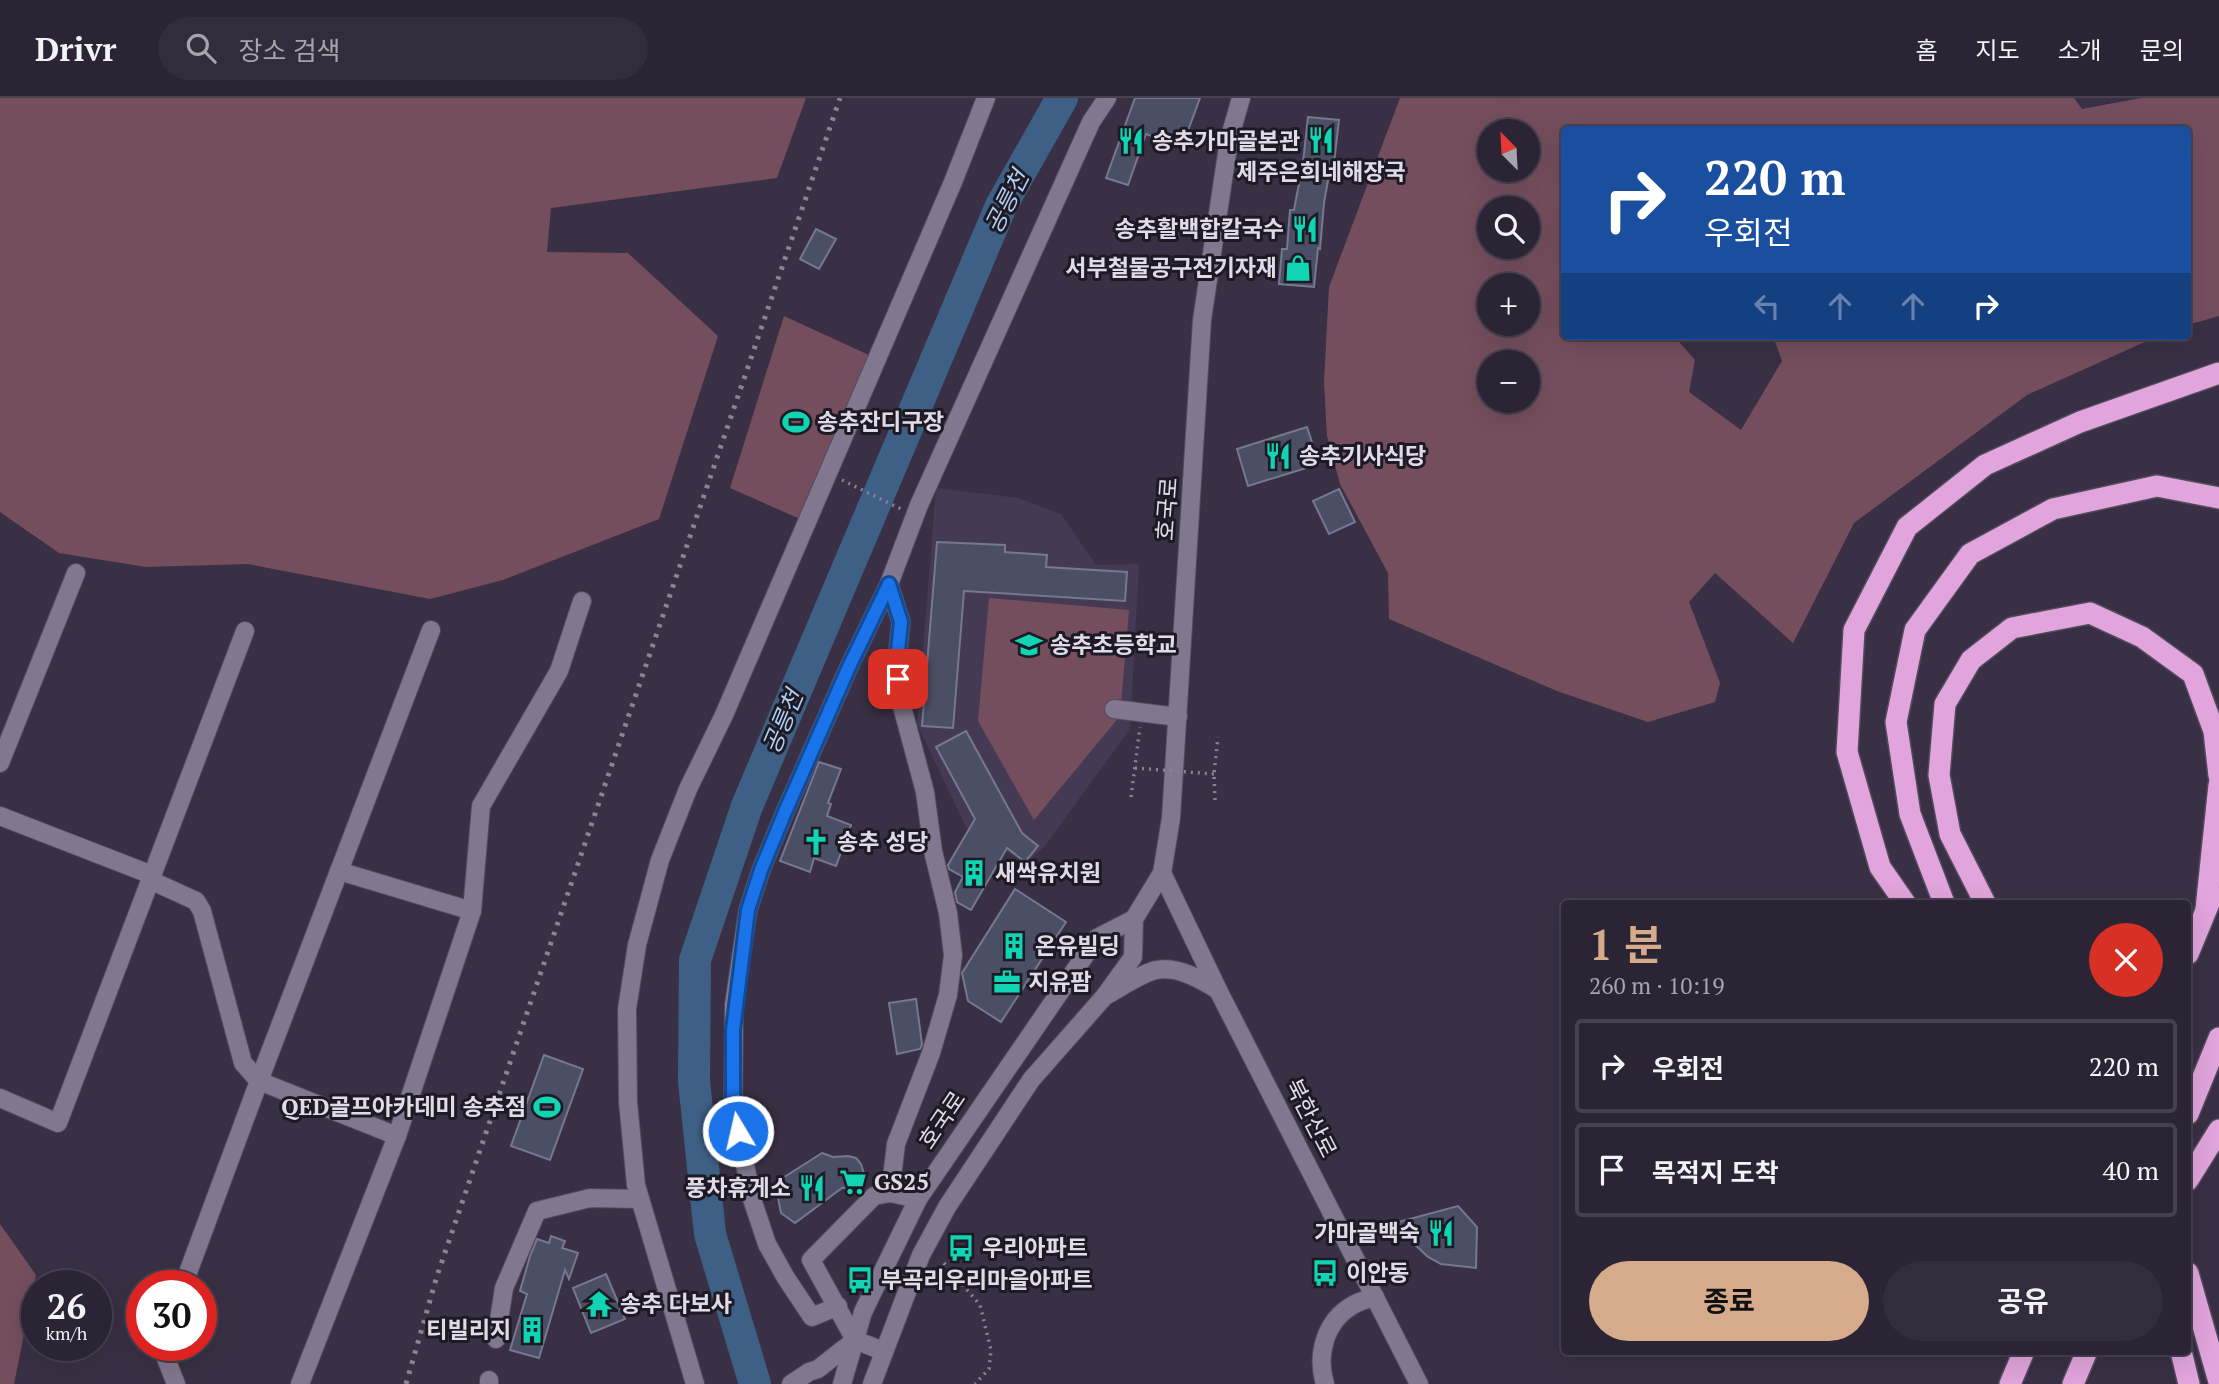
<!DOCTYPE html>
<html lang="ko">
<meta charset="utf-8">
<style>
body{margin:0;font-family:"PT Serif","Noto Sans KR",serif;background:#332c3c;color:#f1f3f6;height:100vh;display:flex;flex-direction:column;font-size:26px;white-space:nowrap}
*{box-sizing:border-box;margin:0}
p{font-size:23px;color:#a6a4ac}
.icon{flex:none;width:38px;height:38px;fill:none;stroke:currentColor;stroke-width:2;stroke-linecap:round;stroke-linejoin:round}
.map{position:relative;flex:1;overflow:hidden}
.details{position:absolute;left:1561px;top:802px;width:630px;height:455px;display:flex;flex-direction:column;background:#2b2434;border-radius:7px;box-shadow:0 7px 28px #0002,0 0 0 2px #47414f}
.details>*{flex:none}
.guide{position:absolute;left:1561px;top:28px;width:630px;height:214px;border-radius:7px;box-shadow:0 7px 28px #0002,0 0 0 2px #47414f;background:#1a4fa0;color:#fff;overflow:hidden}
.needle{width:46px;rotate:336deg}
.tools{position:absolute;left:1477px;top:21px;display:grid;gap:14px}
.tools a{display:grid;place-items:center;width:63px;height:63px;border-radius:50%;background:#2b2434;box-shadow:0 7px 28px #0002,0 0 0 2px #47414f;font-size:35px}
.speed{position:absolute;left:21px;top:1172px;display:flex;gap:14px;font-size:35px;font-weight:700;text-align:center}
.speed>*{display:grid;place-content:center;width:91px;height:91px;border-radius:50%;background:#2b2434;box-shadow:0 7px 28px #0002,0 0 0 2px #47414f;line-height:1}
.speed small{font-size:18px;font-weight:400}
.speed .limit{border:10px solid #d22;background:#fff;color:#111}
.pin{position:absolute;display:grid;place-items:center;width:60px;height:60px;color:#fff;margin:-30px;border-radius:14px;box-shadow:0 4px 10px #0006}
.me{position:absolute;width:77px;margin:-38px;rotate:351deg;stroke-linejoin:round;filter:drop-shadow(0 0 5px #0008)}
.turn{display:flex;align-items:center;gap:24px;height:147px;padding:0 28px;font-size:32px}
.turn .icon{width:91px;height:91px;stroke-width:2.5}
.turn b{display:block;font-size:49px;line-height:60px}
.lanes{display:flex;align-items:center;height:66px;padding:0 28px;background:#0003;justify-content:center;gap:35px;direction:ltr}
.lanes .off{opacity:.35}
.round{display:grid;place-items:center;flex:none;width:74px;height:74px;border-radius:37px;background:#332c3c}
.overview{display:flex;align-items:center;justify-content:space-between;height:119px;padding:0 28px}
h1{font-size:42px;font-weight:700;line-height:52px;color:#d6ab8b}
.cta{display:flex;gap:14px;margin-top:auto;padding:14px 28px}
.cta a{flex:1;height:80px;border-radius:42px;background:#d6ab8b;color:#111;font-size:28px;font-weight:700;line-height:80px;text-align:center}
.cta a+a{background:#332c3c;color:#f1f3f6}
ul{padding:0;list-style:none}
li{display:flex;align-items:center;gap:21px;height:94px;margin:0 14px 10px;padding:0 14px;border:4px solid #47414f;border-radius:7px}
li div{flex:1}
li b{display:block;font-size:26px}
li em{font-style:normal}
header{display:flex;align-items:center;gap:42px;box-sizing:border-box;height:98px;padding:0 35px;background:#2b2434;border-bottom:2px solid #47414f}
header strong{font-size:33px}
nav{display:flex;gap:38px;margin-inline-start:auto;font-size:24px}
.search{width:490px;height:63px;background:#332c3c;display:flex;align-items:center;gap:18px;box-sizing:border-box;padding:0 24px;border-radius:38px;color:#a6a4ac;font-size:26px}
.map>svg:first-child{display:block}
.built{fill:#453a54}
.green{fill:#754e5d;fill-rule:evenodd}
.lines{fill:none;stroke-linecap:round;stroke-linejoin:round}
.river{stroke:#3f6086;stroke-width:32}
.building{fill:#4b4f65;stroke:#757890;stroke-width:2}
.minor-casing{stroke:#524b5c;stroke-width:20}
.highway-casing{stroke:#524b5c;stroke-width:24}
.path{stroke:#8a8395;stroke-width:3.5;stroke-dasharray:2 5;stroke-linecap:butt}
.minor{stroke:#81788f;stroke-width:18}
.highway{stroke:#e1a4dc;stroke-width:21}
.rail{stroke:#8a8394;stroke-width:5;stroke-dasharray:3.5 7;stroke-linecap:butt}
.path-bridge{stroke:#8a8395;stroke-width:3.5;stroke-dasharray:2 5;stroke-linecap:butt}
.route-casing{stroke:#114b97;stroke-width:18}
.route{stroke:#1a73e8;stroke-width:12}
.labels{text-anchor:middle;stroke-width:6;stroke-linejoin:round;paint-order:stroke}
.poi-label{font-size:23px;font-weight:bold;fill:#e0dbe8;stroke:#1e1a24;text-anchor:start}
.street-label{font-size:23px;fill:#e0dbe8;stroke:#1e1a24}
.water-label{font-size:24px;font-style:italic;fill:#afcef2;stroke:#1e1a24}
</style>
<header>
<strong>Drivr</strong>
<div class="search"><svg class="icon" aria-label="search" viewBox="0 0 24 24"><circle cx="10" cy="10" r="6"/><path d="M15 15l6 6"/></svg>장소 검색</div>
<nav><a>홈</a><a>지도</a><a>소개</a><a>문의</a></nav>
</header>
<div class="map">
<svg width="2219" height="1286" viewBox="0 0 2219 1286">
<rect width="100%" height="100%" fill="#393045"/>
<!-- built -->
<path class="built" d="M936,390L1018,400L1061,416L1096,467L1139,466L1130,631L1044,749L1026,766L966,729L917,626Z"/>
<!-- green -->
<g class="green">
<path d="M0,0H806L777,80L551,110L547,154L628,155L718,238L659,421L503,482L430,501L248,466L146,469L59,455L0,414Z"/>
<path d="M1400,0H2074L2082,11L2141,0H2219V218L2188,227V32H1564V238H1674L1695,262L1689,294L1741,332L1782,263L1773,238H2158L2027,297L1854,425L1793,545L1715,475L1689,504L1720,585L1715,604L1648,624L1557,593L1389,521L1388,475L1340,386L1327,338L1324,284L1329,189ZM1489,33H1528V72H1489ZM1489,110H1528V149H1489ZM1489,187H1528V226H1489ZM1489,264H1528V303H1489Z"/>
<path d="M784,218L871,258L800,421L730,390Z"/>
<path d="M989,500L1129,512L1120,618L1034,722L978,623Z"/>
<path d="M0,1126L36,1177L14,1286H0Z"/>
</g>
<g class="lines">
<!-- river -->
<path class="river" d="M755,1286L710,1136L694,983L695,862L747,708L1001,108L1062,0"/>
</g>
<!-- building -->
<g class="building">
<path d="M1135,0H1200L1182,49L1146,36L1128,87L1106,80Z"/>
<path d="M1308,19L1339,22L1334,65H1331L1324,105L1320,151L1318,150L1314,189L1279,186L1282,151H1287L1290,112H1294L1303,64Z"/>
<path d="M816,131L836,141L819,171L800,161Z"/>
<path d="M1307,329L1319,366L1248,388L1237,351Z"/>
<path d="M1339,391L1355,424L1329,436L1313,403Z"/>
<path d="M937,444L1005,447V454L1047,457L1046,469L1127,474L1125,503L964,493L953,630L922,628Z"/>
<path d="M966,633L1022,735L1038,748L1025,764L1007,750L971,812L957,804L955,794L963,779L949,771L948,767L975,721L936,649Z"/>
<path d="M819,664L841,671L828,705L831,706L827,718L851,727L836,768L814,760L810,774L780,763Z"/>
<path d="M1015,791L1066,824L1001,924L968,903L962,875Z"/>
<path d="M916,901L922,946L920,951L897,956L889,905Z"/>
<path d="M544,957L583,971L550,1062L511,1048Z"/>
<path d="M822,1055L833,1059L848,1058L856,1060L861,1066L864,1076L861,1083L853,1089L842,1090L795,1125L781,1115L775,1085Z"/>
<path d="M1458,1108L1477,1129L1476,1170L1441,1166L1428,1159L1408,1140L1398,1124Z"/>
<path d="M551,1138L565,1143L562,1150L578,1155L569,1181L565,1172L539,1260L510,1252L527,1196L520,1193L530,1158L537,1141L549,1145Z"/>
<path d="M606,1176L625,1221L591,1235L573,1190Z"/>
</g>
<g class="lines">
<defs>
<g id="minor">
<path d="M889,486L901,524L897,562L900,601L925,694L933,753L948,815L953,857L948,897L931,955L896,1046L890,1095"/>
<path d="M1114,611L1178,619"/>
<path d="M0,665L76,475"/>
<path d="M0,718L152,777"/>
<path d="M339,773L472,813L397,1038"/>
<path d="M1162,775L1218,892L1419,1286"/>
<path d="M150,782L196,803L202,813L243,965L259,983L431,532"/>
<path d="M472,813L481,708L559,573L582,503"/>
<path d="M1107,897C1120,890 1142,875 1156,872C1178,868 1200,881 1218,892"/>
<path d="M0,1000L58,1025L245,533"/>
<path d="M183,1188L259,983L397,1038L300,1286"/>
<path d="M838,1208L812,1219L786,1180L767,1146L752,1101L733,1007L734,907L748,812L761,772L785,714L848,571L889,486L919,407L1091,24L1107,0"/>
<path d="M496,1241L504,1190L537,1113L590,1100L640,1101"/>
<path d="M161,1248L176,1286"/>
<path d="M883,1253L855,1242L811,1162L874,1098L890,1095L918,1101"/>
<path d="M489,1282V1286"/>
<path d="M695,1286L636,1087L628,1004L627,911L637,847L660,762L688,691L724,617L953,84L986,0"/>
<path d="M791,1286L809,1274L818,1271L855,1242"/>
<path d="M842,1286L863,1214L918,1101L1097,840L1134,821"/>
<path d="M872,1286L921,1157L947,1109L1031,982L1104,899L1133,859L1134,821L1162,775L1171,720L1202,222L1229,42L1241,0"/>
<path d="M1325,1286C1316,1257 1325,1223 1353,1207C1360,1203 1368,1201 1375,1199"/>
</g>
<g id="highway">
<path d="M1905,805L1880,769L1847,654L1854,532L1907,429L1985,367L2080,324L2219,275"/>
<path d="M1944,805L1910,716L1896,624L1915,532L1970,456L2053,411L2157,388L2219,400"/>
<path d="M1985,805L1950,736L1939,677L1945,606L1971,562L2012,530L2090,515L2142,539L2193,576L2214,633L2219,678"/>
<path d="M2206,811L2219,687"/>
<path d="M2188,856L2212,798"/>
<path d="M2188,1016L2219,940"/>
<path d="M2188,1082L2219,1032"/>
<path d="M2188,1175L2219,1284"/>
<path d="M2181,1253L2189,1286"/>
<path d="M2010,1286L2024,1253"/>
<path d="M2073,1286L2087,1253"/>
</g>
</defs>
<!-- minor casing -->
<use href="#minor" class="minor-casing"/>
<!-- highway casing -->
<use href="#highway" class="highway-casing"/>
<!-- path -->
<g class="path">
<path d="M842,382L901,411"/>
<path d="M1131,699L1140,629"/>
<path d="M1215,702L1214,676L1218,639"/>
<path d="M944,1165L980,1207L991,1252L989,1271L975,1286"/>
</g>
<!-- minor -->
<use href="#minor" class="minor"/>
<!-- highway -->
<use href="#highway" class="highway"/>
<!-- rail -->
<path class="rail" d="M406,1286L437,1178L840,0"/>
<!-- path-bridge -->
<path class="path-bridge" d="M1135,670L1214,676"/>
</g>
<g class="lines">
<defs>
<path id="route" d="M738,1033L733,1007V932L748,812L761,772L785,714L848,571L889,486L901,524L897,562L898,581"/>
</defs>
<!-- route casing -->
<use href="#route" class="route-casing"/>
<!-- route -->
<use href="#route" class="route"/>
</g>
<!-- icons -->
<defs>
<symbol id="restaurant-bare" viewBox="-9 -9 18 18"><path d="M-5-6h1v4h1v-4h1v4h1v-4h1v5L-1.5 .5V6h-2V.5L-5-1ZM5-6V6H3V1.5H1.5Q1.5-4 5-6Z" fill="#0fd5b4" stroke="#1e1a24" stroke-width="2.5" paint-order="stroke"/></symbol>
<symbol id="shop-bare" viewBox="-9 -9 18 18"><path d="M-5-2.5h2.3a2.7 3.5 0 0 1 5.4 0H5L5.5 6h-11ZM-1.5-2.5h3a1.5 2.3 0 0 0-3 0Z" fill="#0fd5b4" stroke="#1e1a24" stroke-width="2.5" paint-order="stroke"/></symbol>
<symbol id="stadium-bare" viewBox="-9 -9 18 18"><path d="M0-5a6.5 5 0 1 0 0 10a6.5 5 0 1 0 0-10ZM-3.5-1.8h7v3.6h-7Z" fill="#0fd5b4" stroke="#1e1a24" stroke-width="2.5" paint-order="stroke"/></symbol>
<symbol id="school-bare" viewBox="-9 -9 18 18"><path d="M0-5L7-2L0 1L-7-2ZM-4 1L0 2.5L4 1V4Q0 6-4 4Z" fill="#0fd5b4" stroke="#1e1a24" stroke-width="2.5" paint-order="stroke"/></symbol>
<symbol id="church-bare" viewBox="-9 -9 18 18"><path d="M-1.2-6h2.4v3.5h3.3v2.4h-3.3V6h-2.4V-.1h-3.3v-2.4h3.3Z" fill="#0fd5b4" stroke="#1e1a24" stroke-width="2.5" paint-order="stroke"/></symbol>
<symbol id="building-bare" viewBox="-9 -9 18 18"><path d="M-4-6H4V6H1V3H-1V6H-4ZM-2.5-4.3h1.7v1.8h-1.7ZM.8-4.3h1.7v1.8H.8ZM-2.5-1h1.7V.8h-1.7ZM.8-1h1.7V.8H.8Z" fill="#0fd5b4" stroke="#1e1a24" stroke-width="2.5" paint-order="stroke"/></symbol>
<symbol id="office-bare" viewBox="-9 -9 18 18"><path d="M-6-3h4V-5.5h4V-3h4V5H-6ZM-1-4.5V-3h2v-1.5ZM-6 0V1H6V0Z" fill="#0fd5b4" stroke="#1e1a24" stroke-width="2.5" paint-order="stroke"/></symbol>
<symbol id="supermarket-bare" viewBox="-9 -9 18 18"><path d="M-6-5.5h2.5l.6 2H6L4.5 2H-2.5L-4.4-4H-6ZM-1.5 3.2a1.3 1.3 0 1 0 .1 0ZM3 3.2a1.3 1.3 0 1 0 .1 0Z" fill="#0fd5b4" stroke="#1e1a24" stroke-width="2.5" paint-order="stroke"/></symbol>
<symbol id="bus-bare" viewBox="-9 -9 18 18"><path d="M-5-6H5V4H4V6H2V4H-2V6H-4V4H-5ZM-3.5-4V0h7V-4ZM-3.5 1.2v1.5H-2V1.2ZM2 1.2v1.5H3.5V1.2Z" fill="#0fd5b4" stroke="#1e1a24" stroke-width="2.5" paint-order="stroke"/></symbol>
<symbol id="temple-bare" viewBox="-9 -9 18 18"><path d="M0-6L5-2H3V0L6.5 2.5H4V6H1.5V3h-3V6H-4V2.5H-6.5L-3 0V-2H-5Z" fill="#0fd5b4" stroke="#1e1a24" stroke-width="2.5" paint-order="stroke"/></symbol>
</defs>
<g fill-rule="evenodd">
<use href="#restaurant-bare" x="1302" y="23" width="38" height="38"/>
<use href="#restaurant-bare" x="1112" y="24" width="38" height="38"/>
<use href="#restaurant-bare" x="1286" y="112" width="38" height="38"/>
<use href="#shop-bare" x="1279" y="151" width="38" height="38"/>
<use href="#stadium-bare" x="777" y="305" width="38" height="38"/>
<use href="#restaurant-bare" x="1259" y="339" width="38" height="38"/>
<use href="#school-bare" x="1010" y="528" width="38" height="38"/>
<use href="#church-bare" x="797" y="725" width="38" height="38"/>
<use href="#building-bare" x="955" y="756" width="38" height="38"/>
<use href="#building-bare" x="995" y="829" width="38" height="38"/>
<use href="#office-bare" x="988" y="865" width="38" height="38"/>
<use href="#stadium-bare" x="528" y="990" width="38" height="38"/>
<use href="#supermarket-bare" x="834" y="1065" width="38" height="38"/>
<use href="#restaurant-bare" x="793" y="1071" width="38" height="38"/>
<use href="#restaurant-bare" x="1422" y="1116" width="38" height="38"/>
<use href="#bus-bare" x="942" y="1131" width="38" height="38"/>
<use href="#bus-bare" x="1306" y="1156" width="38" height="38"/>
<use href="#bus-bare" x="841" y="1163" width="38" height="38"/>
<use href="#temple-bare" x="580" y="1187" width="38" height="38"/>
<use href="#building-bare" x="513" y="1213" width="38" height="38"/>
</g>
<g class="labels">
<!-- poi labels -->
<g class="poi-label">
<text x="1152" y="51">송추가마골본관</text>
<text x="1321" y="82" text-anchor="middle">제주은희네해장국</text>
<text x="1284" y="139" text-anchor="end">송추활백합칼국수</text>
<text x="1277" y="178" text-anchor="end">서부철물공구전기자재</text>
<text x="817" y="332">송추잔디구장</text>
<text x="1299" y="366">송추기사식당</text>
<text x="1050" y="555">송추초등학교</text>
<text x="837" y="752">송추 성당</text>
<text x="995" y="783">새싹유치원</text>
<text x="1035" y="856">온유빌딩</text>
<text x="1028" y="892">지유팜</text>
<text x="526" y="1017" text-anchor="end">QED골프아카데미 송추점</text>
<text x="874" y="1092">GS25</text>
<text x="791" y="1098" text-anchor="end">풍차휴게소</text>
<text x="1420" y="1143" text-anchor="end">가마골백숙</text>
<text x="982" y="1158">우리아파트</text>
<text x="1346" y="1183">이안동</text>
<text x="881" y="1190">부곡리우리마을아파트</text>
<text x="620" y="1214">송추 다보사</text>
<text x="511" y="1240" text-anchor="end">티빌리지</text>
</g>
<!-- street labels -->
<g class="street-label">
<text transform="translate(1167 411) rotate(-86)" y="8">호국로</text>
<text transform="translate(1311 1020) rotate(63)" y="8">북한산로</text>
<text transform="translate(942 1022) rotate(-56)" y="8">호국로</text>
</g>
<!-- water labels -->
<g class="water-label">
<text transform="translate(1007 104) rotate(-63)" y="8">공릉천</text>
<text transform="translate(783 624) rotate(-67)" y="8">공릉천</text>
</g>
</g>
</svg>
<div class="tools">
<a><svg class="needle" viewBox="-14 -14 28 28"><path d="M0-13l5 13h-10z" fill="#e53935"/><path d="M0 13l5-13h-10z" fill="#a6a4ac"/></svg></a>
<a><svg class="icon" aria-label="search" viewBox="0 0 24 24"><circle cx="10" cy="10" r="6"/><path d="M15 15l6 6"/></svg></a>
<a>+</a>
<a>−</a>
</div>
<div class="speed"><div>26<small>km/h</small></div><div class="limit">30</div></div>
<div class="pin" style="left:898px;top:581px;background:#d93025"><svg class="icon" aria-label="arrive" viewBox="0 0 24 24"><path d="M6 21V4h12l-3 4 3 4H6"/></svg></div>
<svg class="me" style="left:738px;top:1033px" viewBox="-20 -20 40 40"><circle r="17" fill="#1a73e8" stroke="#fff" stroke-width="3"/><path d="M0-11L8 9 0 5-8 9z" fill="#fff"/></svg>
<div class="guide">
<div class="turn"><svg class="icon" aria-label="right" viewBox="0 0 24 24"><path d="M7 20v-9h11M14 6l5 5-5 5"/></svg><div><b>220 m</b>우회전</div></div>
<div class="lanes"><svg class="icon off" aria-label="left" viewBox="0 0 24 24"><path d="M17 20v-9H6M10 6l-5 5 5 5"/></svg><svg class="icon off" aria-label="ahead" viewBox="0 0 24 24"><path d="M12 20V5M6 11l6-6 6 6"/></svg><svg class="icon off" aria-label="ahead" viewBox="0 0 24 24"><path d="M12 20V5M6 11l6-6 6 6"/></svg><svg class="icon" aria-label="right" viewBox="0 0 24 24"><path d="M7 20v-9h11M14 6l5 5-5 5"/></svg></div>
</div>
<section class="details">
<div class="overview"><div><h1>1 분</h1><p>260 m · 10:19</p></div><a class="round" style="background:#d93025;color:#fff"><svg class="icon" aria-label="close" viewBox="0 0 24 24"><path d="M6 6l12 12M18 6L6 18"/></svg></a></div>
<ul>
<li><svg class="icon" aria-label="right" viewBox="0 0 24 24"><path d="M7 20v-9h11M14 6l5 5-5 5"/></svg><div><b>우회전</b></div><em>220 m</em></li>
<li><svg class="icon" aria-label="arrive" viewBox="0 0 24 24"><path d="M6 21V4h12l-3 4 3 4H6"/></svg><div><b>목적지 도착</b></div><em>40 m</em></li>
</ul>
<div class="cta"><a>종료</a><a>공유</a></div>
</section>
</div>
